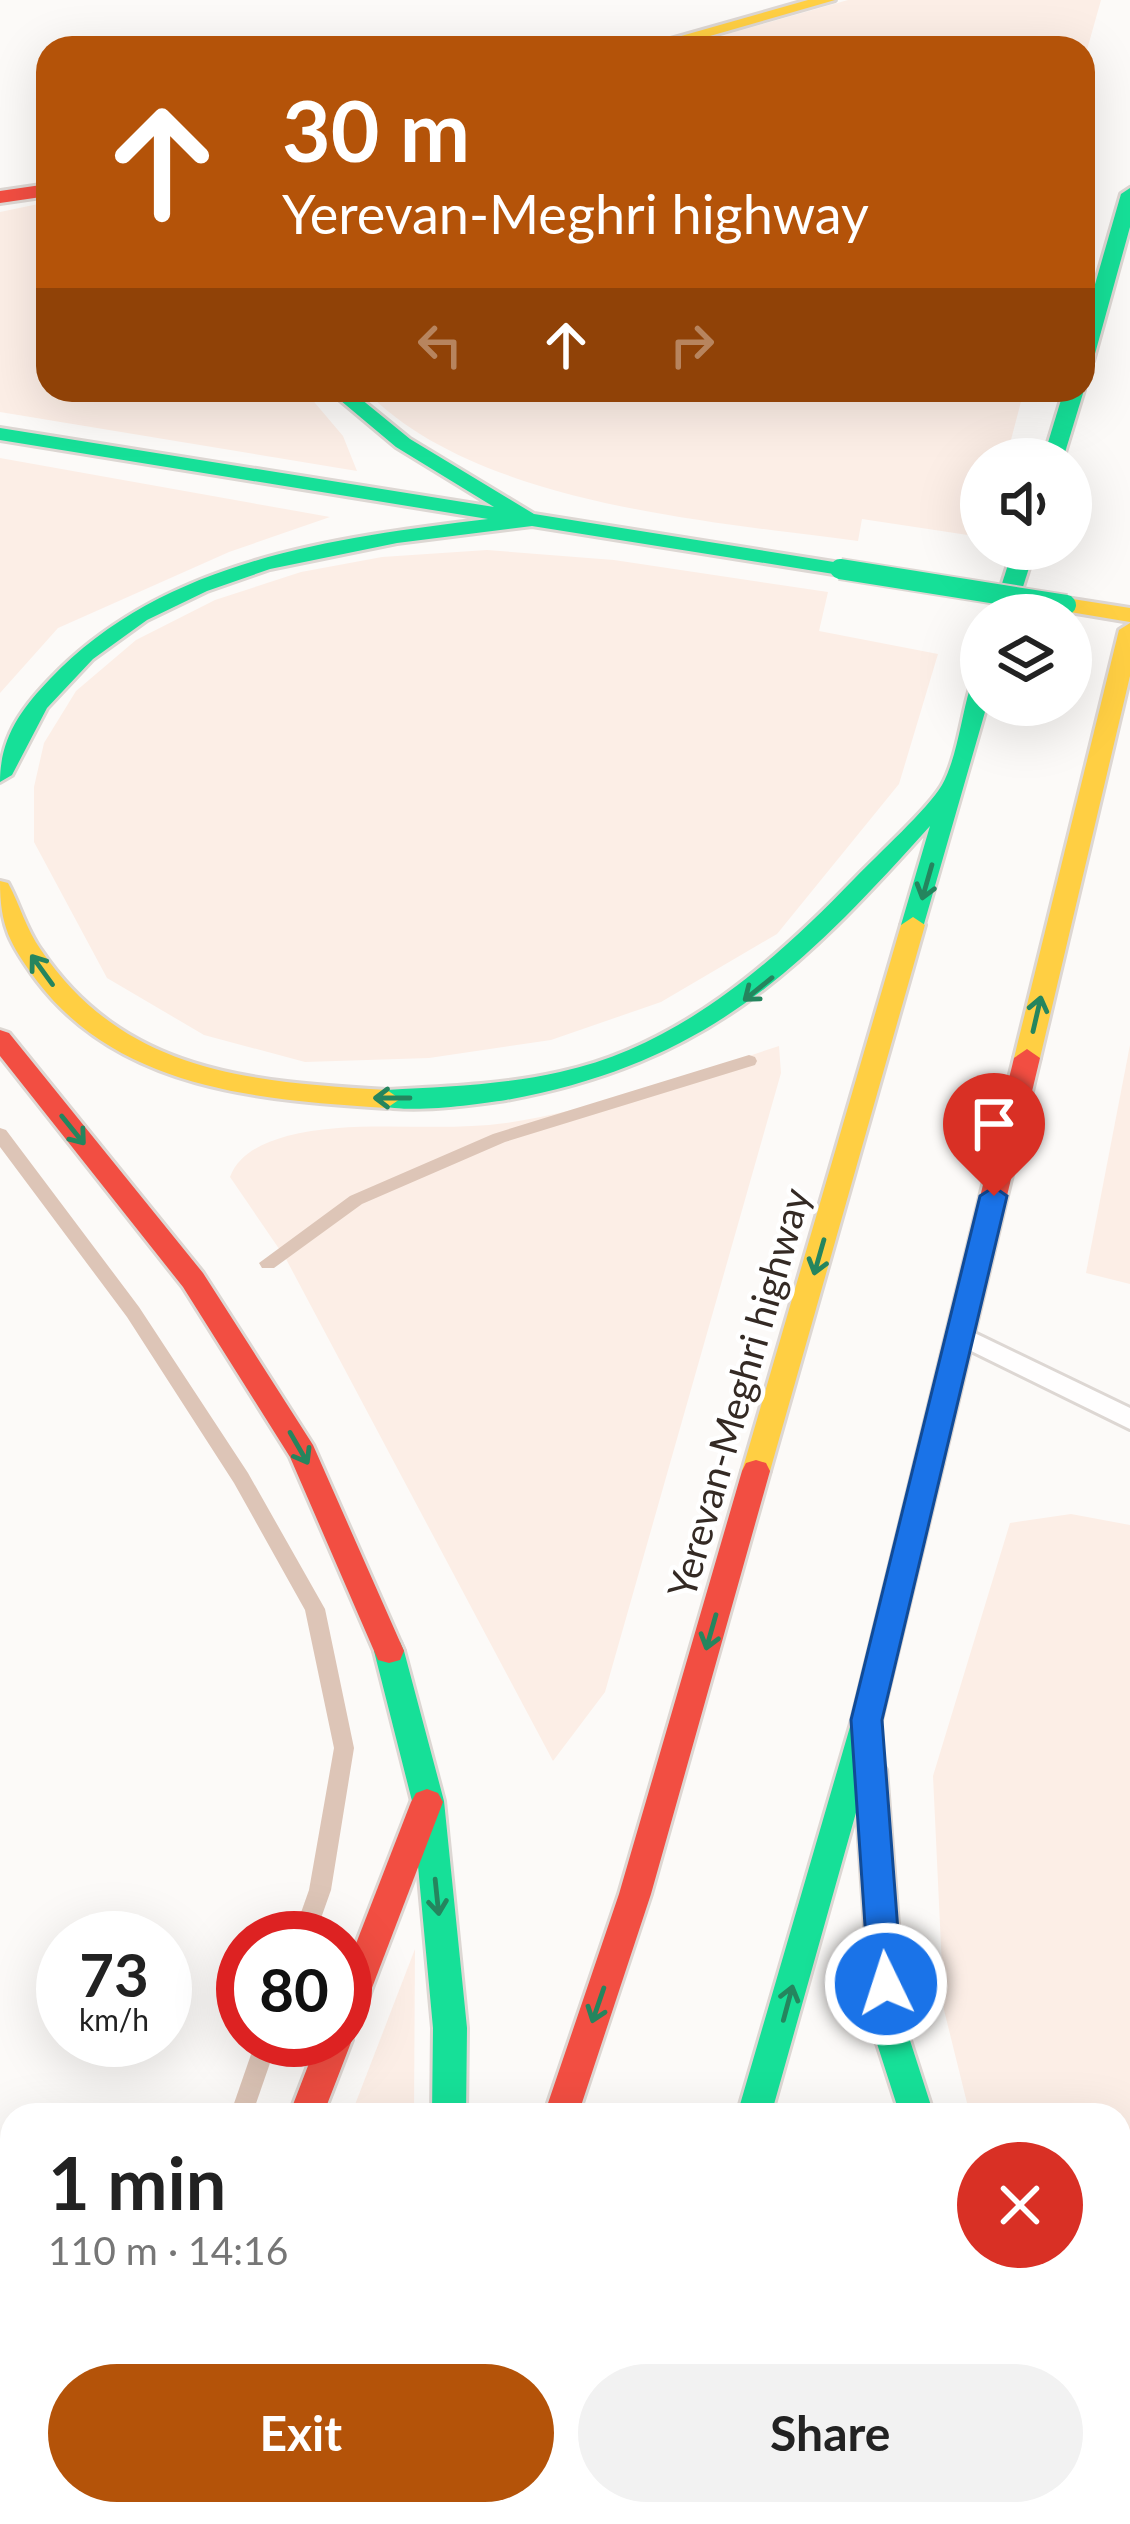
<!DOCTYPE html>
<meta charset="utf-8">
<style>
body{margin:0;font-family:Lato,sans-serif;background:#f2f2f2;color:#222;height:100vh;display:flex;flex-direction:column;font-size:45px;white-space:nowrap}
*{box-sizing:border-box;margin:0}
p{font-size:39px;color:#767676}
.icon{flex:none;width:66px;height:66px;fill:none;stroke:currentColor;stroke-width:2;stroke-linecap:round;stroke-linejoin:round}
.map{position:relative;flex:1;overflow:hidden}
.details{position:absolute;left:0px;top:2103px;width:1131px;height:423px;display:flex;flex-direction:column;background:#fff;border-radius:36px 36px 0 0;box-shadow:0 12px 48px #0002}
.details>*{flex:none}
.guide{position:absolute;left:36px;top:36px;width:1059px;height:366px;border-radius:36px;box-shadow:0 12px 48px #0002;background:#b45309;color:#fff;overflow:hidden}
.fabs{position:absolute;left:960px;top:438px;display:grid;gap:24px}
.fabs a{display:grid;place-items:center;width:132px;height:132px;border-radius:50%;background:#fff;box-shadow:0 12px 48px #0002;font-size:60px}
.speed{position:absolute;left:36px;top:1911px;display:flex;gap:24px;font-size:60px;font-weight:700;text-align:center}
.speed>*{display:grid;place-content:center;width:156px;height:156px;border-radius:50%;background:#fff;box-shadow:0 12px 48px #0002;line-height:1}
.speed small{font-size:30px;font-weight:400}
.speed .limit{border:18px solid #d22;background:#fff;color:#111}
.pin{position:absolute;display:grid;place-items:center;width:102px;height:102px;color:#fff;margin:-123px -51px;border-radius:50% 50% 50% 0;rotate:-45deg;box-shadow:0 0 12px #0007}
.pin .icon{rotate:45deg}
.me{position:absolute;width:132px;margin:-66px;rotate:356deg;stroke-linejoin:round;filter:drop-shadow(0 0 9px #0008)}
.turn{display:flex;align-items:center;gap:42px;height:252px;padding:0 48px;font-size:54px}
.turn .icon{width:156px;height:156px;stroke-width:2.5}
.turn b{display:block;font-size:84px;line-height:102px}
.lanes{display:flex;align-items:center;height:114px;padding:0 48px;background:#0003;justify-content:center;gap:60px;direction:ltr}
.lanes .off{opacity:.35}
.round{display:grid;place-items:center;flex:none;width:126px;height:126px;border-radius:63px;background:#f2f2f2}
.overview{display:flex;align-items:center;justify-content:space-between;height:204px;padding:0 48px}
h1{font-size:72px;font-weight:700;line-height:90px}
.primary-button{display:flex;gap:24px;margin-top:auto;padding:24px 48px}
.primary-button a{flex:1;height:138px;border-radius:72px;background:#b45309;color:#fff;font-size:48px;font-weight:700;line-height:138px;text-align:center}
.primary-button a+a{background:#f2f2f2;color:#222}
.map>svg:first-child{display:block}
.green{fill:#fceee6}
.lines{fill:none;stroke-linecap:round;stroke-linejoin:round}
.stream{fill:#ddc5b7;fill-rule:evenodd}
.lane-casing{stroke:#ddd7d3;stroke-width:6}
.fast-casing{stroke:#ddd7d3;stroke-width:6}
.slow-casing{stroke:#ddd7d3;stroke-width:6}
.jam-casing{stroke:#ddd7d3;stroke-width:6}
.lane{fill:#fffefe;fill-rule:evenodd}
.fast{fill:#16e098;fill-rule:evenodd}
.slow{fill:#ffcf43;fill-rule:evenodd}
.jam{fill:#f24e42;fill-rule:evenodd}
.fast-bridge-casing{stroke:#ddd7d3;stroke-width:24;stroke-linecap:butt}
.fast-bridge{stroke:#16e098;stroke-width:20}
.wall{fill:#c7c2bd}
.building{fill:#e7e1dc;stroke:#a29e9a;stroke-width:3}
.oneway{stroke:#25855e}
.route{fill:#1a73e8;stroke:#114b97;stroke-width:3}
.labels{text-anchor:middle;stroke-width:9;stroke-linejoin:round;paint-order:stroke}
.street-label{font-size:39px;fill:#342a24;stroke:#fff}
</style>
<div class="map">
<svg width="1130" height="2524" viewBox="0 0 1130 2524">
<rect width="100%" height="100%" fill="#fcfaf8"/>
<!-- green -->
<g class="green">
<path d="M848,0H1101L1083,64V48H678Z"/>
<path d="M48,202V390H304L343,436L357,471L0,412V212Z"/>
<path d="M365,390H1024L1006,459H981V537L862,519L858,541C708,521 474,504 365,390Z"/>
<path d="M0,458L330,517L229,552L58,628L0,693Z"/>
<path d="M487,550L614,560L828,592L819,631L938,654L899,784L777,934L661,1002L551,1040L429,1058L305,1062L204,1035L107,978L34,842V787L44,743L76,691L136,640L215,600L301,572L382,557Z"/>
<path d="M1130,1045V1284L1086,1273Z"/>
<path d="M779,1046L781,1073L605,1692L553,1761L286,1259L230,1177C239,1153 263,1143 287,1136C357,1118 434,1133 506,1123C599,1109 689,1075 779,1046Z"/>
<path d="M1071,1514L1130,1525V2358L1119,2347V2115H970L944,2010L933,1776L1010,1523Z"/>
<path d="M415,1949L414,2115H351Z"/>
<path d="M197,2514H389L385,2524H193Z"/>
</g>
<g class="lines">
<!-- stream -->
<g class="stream">
<path d="M749,1055L755,1057L757,1061L755,1065L505,1142L362,1204L274,1268H262L259,1263L350,1196L493,1134Z"/>
<path d="M0,1128L6,1130L139,1307L248,1473L325,1609L354,1748L331,1890L314,1938H292L309,1890L334,1748L305,1610L234,1483L127,1317L0,1147Z"/>
<path d="M256,2040H278L252,2115H230Z"/>
<path d="M78,2514H102L98,2524H74Z"/>
</g>
<defs>
<g id="lane">
<path d="M960,1326L1130,1408V1429L951,1341L948,1335L951,1329Z"/>
<path d="M935,2514H969L973,2524H939Z"/>
</g>
<g id="fast">
<path d="M1130,188V227L1093,361L1083,367V326L1121,194Z"/>
<path d="M328,390H350L410,439L534,514L840,563L851,569L840,575L532,526L397,543L270,569L207,591L147,620L93,659L47,708L12,775L0,782C0,739 20,710 50,679C163,560 332,538 488,519L0,440V428L494,507L396,447Z"/>
<path d="M1064,390H1084L1063,459H1043Z"/>
<path d="M1013,549H1035L1014,615H992Z"/>
<path d="M981,681V705H987L922,931L913,933L901,925L930,826C799,972 705,1064 506,1100C473,1105 409,1114 378,1105L374,1099L378,1093L387,1090C445,1087 503,1085 560,1072C679,1046 773,963 855,878C877,855 928,809 942,785C957,758 961,718 970,688Z"/>
<path d="M929,1452L939,1455L943,1463L872,1758L881,1761L886,1770L906,2028L934,2115H900L872,2028L857,1809L771,2115H737L852,1720L915,1463L919,1455Z"/>
<path d="M389,1639L400,1642L404,1651L444,1801L467,2028L466,2115H432L433,2028L412,1801L374,1651L378,1642Z"/>
<path d="M1119,2392L1130,2397V2437L1119,2432Z"/>
<path d="M610,2514H648L645,2524H607Z"/>
</g>
<g id="slow">
<path d="M808,0H835L668,48H639Z"/>
<path d="M1066,598L1130,608V622L1058,610V600Z"/>
<path d="M1130,623V676L1040,1058L1027,1067L1014,1058L1119,630Z"/>
<path d="M0,881L8,883C20,905 26,929 41,950C124,1073 251,1082 387,1090L400,1099L387,1108C261,1100 120,1090 37,981C10,944 0,927 0,881Z"/>
<path d="M913,917L925,925L770,1471L766,1479H746L742,1471L901,925Z"/>
<path d="M129,2514H167L163,2524H125Z"/>
<path d="M404,2514H442L438,2524H400Z"/>
</g>
<g id="jam">
<path d="M48,184V196L0,203V191Z"/>
<path d="M0,1030L9,1033L203,1273L313,1445L404,1651L400,1660L389,1663L378,1660L290,1457L183,1287L0,1056Z"/>
<path d="M1027,1049L1040,1058L943,1463L939,1471H919L915,1463L1014,1058Z"/>
<path d="M756,1460L766,1463L770,1471L651,1894L578,2115H544L619,1894L742,1471L746,1463Z"/>
<path d="M427,1789L438,1793L443,1802L362,2014L357,2024L345,2029V1972L411,1802L416,1793Z"/>
<path d="M345,2029L352,2040L323,2115H289L318,2040H345Z"/>
</g>
</defs>
<!-- lane casing -->
<use href="#lane" class="lane-casing"/>
<!-- fast casing -->
<use href="#fast" class="fast-casing"/>
<!-- slow casing -->
<use href="#slow" class="slow-casing"/>
<!-- jam casing -->
<use href="#jam" class="jam-casing"/>
<!-- lane -->
<use href="#lane" class="lane"/>
<!-- fast -->
<use href="#fast" class="fast"/>
<!-- slow -->
<use href="#slow" class="slow"/>
<!-- jam -->
<use href="#jam" class="jam"/>
<defs>
<path id="fast-bridge" d="M840,569L1066,605"/>
</defs>
<!-- fast-bridge casing -->
<use href="#fast-bridge" class="fast-bridge-casing"/>
<!-- fast-bridge -->
<use href="#fast-bridge" class="fast-bridge"/>
</g>
<!-- wall -->
<path class="wall" d="M1020,2514H1119L1130,2524H1031Z"/>
<!-- building -->
<path class="building" d="M1119,2489L1130,2494V2524H1051L1040,2514H1119Z"/>
<!-- one-way arrows -->
<defs><path id="oneway-shaft" d="M-6 0H5M1.5-3L5.5 0L1.5 3" fill="none" stroke-width="1.6" stroke-linecap="round" stroke-linejoin="round" transform="scale(3)"/></defs>
<g class="oneway">
<use href="#oneway-shaft" transform="translate(927 882) rotate(106)"/>
<use href="#oneway-shaft" transform="translate(42 970) rotate(-126)"/>
<use href="#oneway-shaft" transform="translate(758 989) rotate(141)"/>
<use href="#oneway-shaft" transform="translate(1037 1014) rotate(-77)"/>
<use href="#oneway-shaft" transform="translate(392 1098) rotate(180)"/>
<use href="#oneway-shaft" transform="translate(73 1130) rotate(51)"/>
<use href="#oneway-shaft" transform="translate(819 1257) rotate(106)"/>
<use href="#oneway-shaft" transform="translate(299 1448) rotate(60)"/>
<use href="#oneway-shaft" transform="translate(711 1632) rotate(106)"/>
<use href="#oneway-shaft" transform="translate(437 1897) rotate(84)"/>
<use href="#oneway-shaft" transform="translate(788 2003) rotate(-75)"/>
<use href="#oneway-shaft" transform="translate(598 2005) rotate(109)"/>
</g>
<!-- route -->
<path class="route" d="M994,1187L1007,1196L882,1720L902,1984L898,1995L886,1999L874,1995L869,1984L851,1720L980,1196Z"/>
<g class="labels">
<!-- street labels -->
<g class="street-label">
<text transform="translate(739 1393) rotate(-74)" y="14">Yerevan-Meghri highway</text>
</g>
</g>
</svg>
<div class="fabs">
<a><svg class="icon" aria-label="sound" viewBox="0 0 24 24"><path d="M4 9h4l5-4v14l-5-4H4zM17 9q2 3 0 6"/></svg></a>
<a><svg class="icon" aria-label="layers" viewBox="0 0 24 24"><path d="M12 4l9 5-9 5-9-5zM3 14l9 5 9-5"/></svg></a>
</div>
<div class="speed"><div>73<small>km/h</small></div><div class="limit">80</div></div>
<div class="pin" style="left:994px;top:1196px;background:#d93025"><svg class="icon" aria-label="arrive" viewBox="0 0 24 24"><path d="M6 21V4h12l-3 4 3 4H6"/></svg></div>
<svg class="me" style="left:886px;top:1984px" viewBox="-20 -20 40 40"><circle r="17" fill="#1a73e8" stroke="#fff" stroke-width="3"/><path d="M0-11L8 9 0 5-8 9z" fill="#fff"/></svg>
<div class="guide">
<div class="turn"><svg class="icon" aria-label="ahead" viewBox="0 0 24 24"><path d="M12 20V5M6 11l6-6 6 6"/></svg><div><b>30 m</b>Yerevan-Meghri highway</div></div>
<div class="lanes"><svg class="icon off" aria-label="left" viewBox="0 0 24 24"><path d="M17 20v-9H6M10 6l-5 5 5 5"/></svg><svg class="icon" aria-label="ahead" viewBox="0 0 24 24"><path d="M12 20V5M6 11l6-6 6 6"/></svg><svg class="icon off" aria-label="right" viewBox="0 0 24 24"><path d="M7 20v-9h11M14 6l5 5-5 5"/></svg></div>
</div>
<section class="details">
<div class="overview"><div><h1>1 min</h1><p>110 m · 14:16</p></div><a class="round" style="background:#d93025;color:#fff"><svg class="icon" aria-label="close" viewBox="0 0 24 24"><path d="M6 6l12 12M18 6L6 18"/></svg></a></div>
<div class="primary-button"><a>Exit</a><a>Share</a></div>
</section>
</div>
